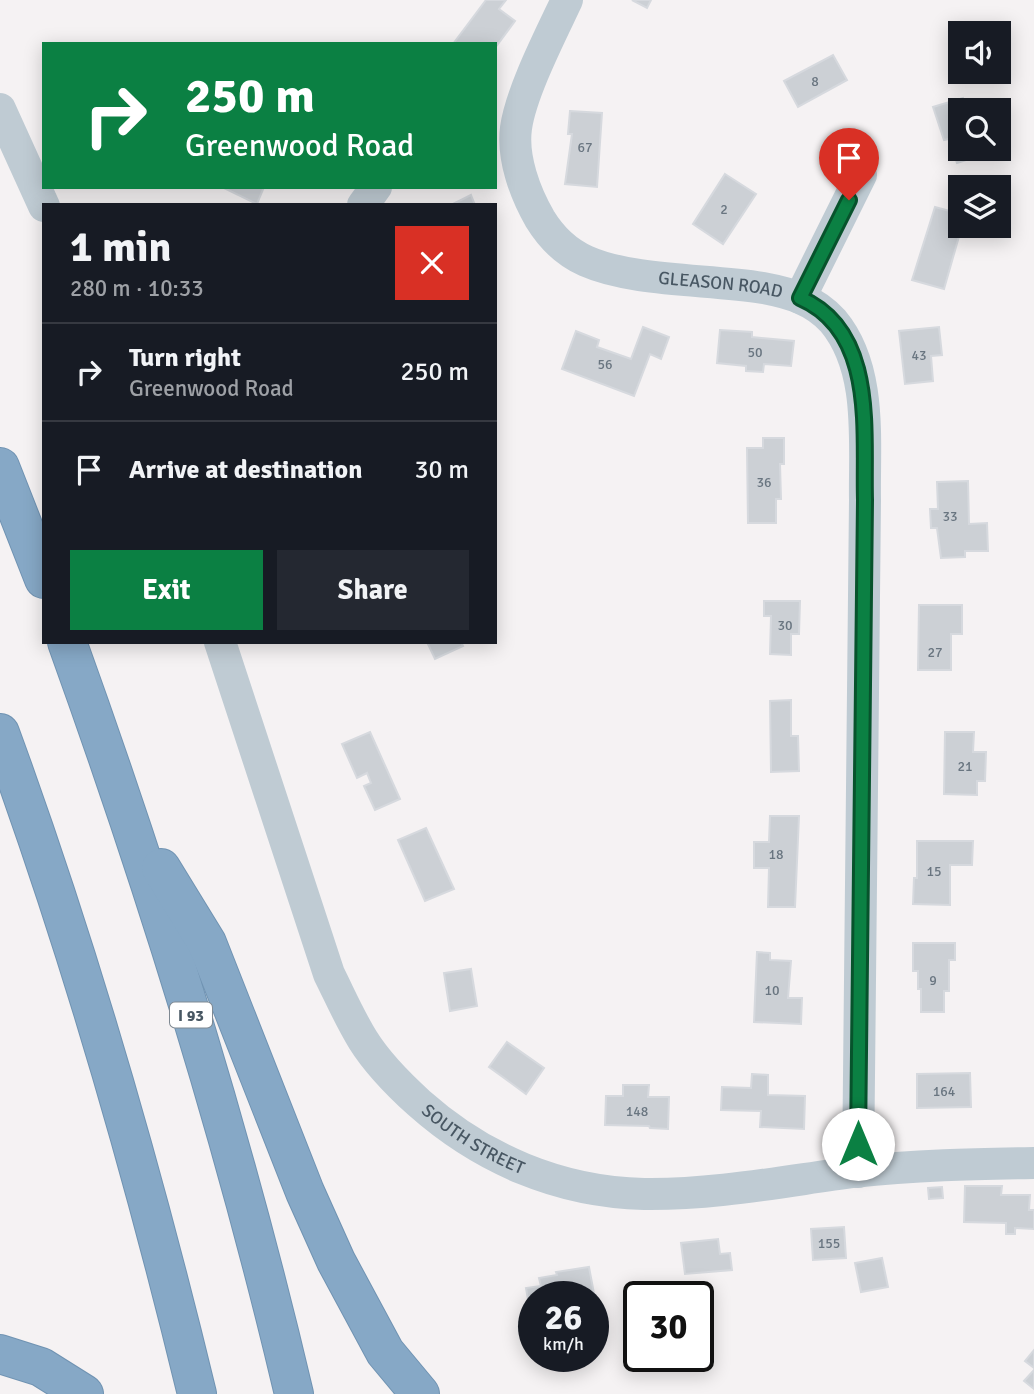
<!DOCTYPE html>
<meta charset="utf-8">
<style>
body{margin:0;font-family:Signika,sans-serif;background:#242831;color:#f1f3f6;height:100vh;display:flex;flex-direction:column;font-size:26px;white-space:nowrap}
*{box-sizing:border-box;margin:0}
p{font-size:23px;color:#9ea1a6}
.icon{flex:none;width:38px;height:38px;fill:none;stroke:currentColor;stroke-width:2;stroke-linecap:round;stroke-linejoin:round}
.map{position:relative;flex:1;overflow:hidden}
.side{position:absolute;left:42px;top:203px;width:455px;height:441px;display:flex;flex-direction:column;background:#171b24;border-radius:0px;box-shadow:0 4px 18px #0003}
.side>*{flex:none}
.guide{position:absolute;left:42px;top:42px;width:455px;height:147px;border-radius:0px;box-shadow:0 4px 18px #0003;background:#0b8043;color:#fff;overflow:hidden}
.tools{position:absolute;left:948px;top:21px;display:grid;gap:14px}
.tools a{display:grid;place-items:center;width:63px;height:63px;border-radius:0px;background:#171b24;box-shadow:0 4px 18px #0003;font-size:35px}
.speed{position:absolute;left:518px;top:1281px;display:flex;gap:14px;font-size:35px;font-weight:700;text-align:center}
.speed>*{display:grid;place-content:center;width:91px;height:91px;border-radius:50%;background:#171b24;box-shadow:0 4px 18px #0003;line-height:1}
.speed small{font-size:18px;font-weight:400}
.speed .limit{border:4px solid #111;border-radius:10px;background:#fff;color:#111}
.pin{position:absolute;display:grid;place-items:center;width:60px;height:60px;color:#fff;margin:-72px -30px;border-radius:50% 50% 50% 0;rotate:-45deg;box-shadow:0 0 7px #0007}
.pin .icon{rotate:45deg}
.me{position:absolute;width:77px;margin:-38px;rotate:0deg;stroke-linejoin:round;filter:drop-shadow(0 0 5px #0008)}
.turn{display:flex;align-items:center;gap:24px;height:147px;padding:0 28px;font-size:32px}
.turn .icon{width:91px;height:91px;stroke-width:2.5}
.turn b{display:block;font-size:49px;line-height:60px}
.round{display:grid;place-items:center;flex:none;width:74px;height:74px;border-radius:0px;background:#242831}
.head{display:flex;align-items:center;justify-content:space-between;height:119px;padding:0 28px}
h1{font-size:42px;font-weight:800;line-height:52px}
.button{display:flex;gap:14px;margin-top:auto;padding:14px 28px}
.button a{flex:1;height:80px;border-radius:0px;background:#0b8043;color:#fff;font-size:28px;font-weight:800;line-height:80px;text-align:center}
.button a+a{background:#242831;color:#f1f3f6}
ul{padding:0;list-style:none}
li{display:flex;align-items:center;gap:21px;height:98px;padding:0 28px;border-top:2px solid #363941}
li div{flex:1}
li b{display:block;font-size:26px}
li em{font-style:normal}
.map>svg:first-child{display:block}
.building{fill:#ccd0d5;stroke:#d6d9de;stroke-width:2}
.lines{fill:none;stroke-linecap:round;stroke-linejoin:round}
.highway-casing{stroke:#7093b2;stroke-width:40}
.minor{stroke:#bfcbd3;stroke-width:32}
.highway{stroke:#86a8c6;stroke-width:38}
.route-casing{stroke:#07532c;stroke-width:18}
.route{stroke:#0b8043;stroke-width:12}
.labels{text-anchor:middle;stroke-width:5;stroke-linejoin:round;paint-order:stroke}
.number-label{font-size:14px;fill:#697580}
.shield{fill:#fff;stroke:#7f8992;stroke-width:2}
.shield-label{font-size:16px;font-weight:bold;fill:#485763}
.street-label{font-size:18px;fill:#485763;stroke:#fff}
</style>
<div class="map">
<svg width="1034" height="1394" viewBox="0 0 1034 1394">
<rect width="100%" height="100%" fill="#f5f2f3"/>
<!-- building -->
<g class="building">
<path d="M486,0H506L499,9L515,21L495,48V44H453Z"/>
<path d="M632,0H651L647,8Z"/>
<path d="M833,55L847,80L798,107L784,81Z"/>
<path d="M963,98L967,110H961V149H979L981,155L957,163L949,139L944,140L933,107Z"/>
<path d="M570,111L602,113L597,187L565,184L572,134H568Z"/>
<path d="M725,174L756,194L723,244L693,224Z"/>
<path d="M222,187H264L257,204Z"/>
<path d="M471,195L475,205H451Z"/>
<path d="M935,207L961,214L962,226L944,289L912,280Z"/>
<path d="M643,327L669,337L661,359L650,354L634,396L562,369L576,331L599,340L597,347L631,359Z"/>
<path d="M939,327L942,355L931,356L933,381L905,384L899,331Z"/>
<path d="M720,330L752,332V337L794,341L791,366L764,364L763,372L746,371V366L717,363Z"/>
<path d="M763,438H784V464H780L781,499H776V523H748L747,448H763Z"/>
<path d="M968,481L969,524L987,523L988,551H965V557L941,558L937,528H931L930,509H938L937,482Z"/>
<path d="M764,601H800L799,634H791V655L770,654L771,616H764Z"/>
<path d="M919,605H962V634H951V670H918Z"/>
<path d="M427,642H461L463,646L435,659Z"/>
<path d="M791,700V736H798L799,771L771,772L770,701Z"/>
<path d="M370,732L400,799L375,810L364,786L371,783L367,773L357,778L342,744Z"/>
<path d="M945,732H974L973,752H986L985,781H977V795L944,794Z"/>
<path d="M770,816H799L795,907H768L769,868H754V842H769Z"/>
<path d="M426,828L454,889L425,901L398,840Z"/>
<path d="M917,841H973L972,865H950V905L913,904L914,878H917Z"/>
<path d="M913,943H955V960H949V991H944V1012H921V989H918V971H913Z"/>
<path d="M757,952L770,953V960L791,961L788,998H802L801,1024L754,1022Z"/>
<path d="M471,969L477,1006L450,1011L444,973Z"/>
<path d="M507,1042L544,1068L526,1094L489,1067Z"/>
<path d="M970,1073L971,1107L917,1108V1074Z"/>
<path d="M752,1074L768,1075V1095L805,1096L804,1129L760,1127L761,1111L721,1110L722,1087L751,1088Z"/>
<path d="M623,1085H649L648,1097H669L668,1129L650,1128L649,1126L605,1125L606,1096H623Z"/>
<path d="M965,1186H1002L1001,1195H1030L1029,1210H1034V1229L1015,1228V1234H1006V1223L964,1222Z"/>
<path d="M942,1187L943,1198L929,1199L928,1188Z"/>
<path d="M844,1227L846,1258L813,1260L811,1229Z"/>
<path d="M718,1239L720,1254L730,1253L732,1270L685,1274L681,1243Z"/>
<path d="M882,1258L888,1287L861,1292L855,1263Z"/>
<path d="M589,1267L595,1299L593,1297H534V1310L530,1311L526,1288L541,1286L539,1278L557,1275L556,1272Z"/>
<path d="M1034,1350V1368L1025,1361Z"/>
<path d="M657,1356H682V1362L657,1364Z"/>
<path d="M1034,1370V1389L1024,1381Z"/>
</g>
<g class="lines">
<defs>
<g id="highway">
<path d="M0,467L44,579"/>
<path d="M67,642C156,889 234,1139 294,1394"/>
<path d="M0,733C79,949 143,1171 197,1394"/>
<path d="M161,868L207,943L305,1192L336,1261L385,1352L420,1394"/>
<path d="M0,1354L41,1367L84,1394"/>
</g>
</defs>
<!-- highway casing -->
<use href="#highway" class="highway-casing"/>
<!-- minor -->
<g class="minor">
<path id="s1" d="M567,0C551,34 521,92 516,128C512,158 525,193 540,219C551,237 566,252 586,261C633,282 710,279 763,288C790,293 814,300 833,321C873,369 864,442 865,500L858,1172"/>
<path d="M0,109L44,206"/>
<path d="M363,205L376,187"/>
<path d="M800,298L861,175"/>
<path id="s2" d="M220,642L329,974C340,996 350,1019 363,1040C378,1064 398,1084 419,1103C482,1159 559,1192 644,1194C714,1195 785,1181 854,1172C914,1165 974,1164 1034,1163"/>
</g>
<!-- highway -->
<use href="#highway" class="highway"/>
</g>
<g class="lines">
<defs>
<path id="route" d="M849,200L800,298C877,331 863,432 865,500L858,1144"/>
</defs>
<!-- route casing -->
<use href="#route" class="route-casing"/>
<!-- route -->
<use href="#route" class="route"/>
</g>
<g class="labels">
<!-- number labels -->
<g class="number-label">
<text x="815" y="86">8</text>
<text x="585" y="152">67</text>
<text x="724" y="214">2</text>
<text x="755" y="357">50</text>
<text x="919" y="360">43</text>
<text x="605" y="369">56</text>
<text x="764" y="487">36</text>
<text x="950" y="521">33</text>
<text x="785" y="630">30</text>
<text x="935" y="657">27</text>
<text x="965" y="771">21</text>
<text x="776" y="859">18</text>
<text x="934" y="876">15</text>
<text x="933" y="985">9</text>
<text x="772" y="995">10</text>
<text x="944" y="1096">164</text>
<text x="637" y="1116">148</text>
<text x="829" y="1248">155</text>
</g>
<!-- shield labels -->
<rect class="shield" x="170" y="1002.5" width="42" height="25" rx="5"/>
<g class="shield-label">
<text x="191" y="1021">I 93</text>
</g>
<!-- street labels -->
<g class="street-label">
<text dy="6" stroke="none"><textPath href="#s1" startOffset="434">GLEASON ROAD</textPath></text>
<text dy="6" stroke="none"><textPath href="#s2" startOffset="574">SOUTH STREET</textPath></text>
</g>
</g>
</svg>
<div class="tools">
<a><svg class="icon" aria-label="sound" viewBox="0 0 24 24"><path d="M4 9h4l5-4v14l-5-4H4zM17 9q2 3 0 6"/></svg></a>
<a><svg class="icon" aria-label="search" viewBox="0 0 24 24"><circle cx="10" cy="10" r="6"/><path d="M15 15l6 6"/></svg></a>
<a><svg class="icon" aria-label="layers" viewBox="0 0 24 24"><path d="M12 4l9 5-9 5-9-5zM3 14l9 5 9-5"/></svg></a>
</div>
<div class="speed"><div>26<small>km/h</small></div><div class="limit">30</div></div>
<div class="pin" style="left:849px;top:200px;background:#d93025"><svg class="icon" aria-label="arrive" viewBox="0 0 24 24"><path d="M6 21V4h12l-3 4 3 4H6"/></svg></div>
<svg class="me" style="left:858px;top:1144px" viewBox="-20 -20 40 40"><circle r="19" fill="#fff"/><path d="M0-13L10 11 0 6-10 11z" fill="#0b8043"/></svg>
<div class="guide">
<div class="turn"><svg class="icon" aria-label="right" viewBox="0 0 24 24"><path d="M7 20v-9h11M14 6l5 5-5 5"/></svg><div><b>250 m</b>Greenwood Road</div></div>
</div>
<section class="side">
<div class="head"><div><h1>1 min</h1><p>280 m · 10:33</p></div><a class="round" style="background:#d93025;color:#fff"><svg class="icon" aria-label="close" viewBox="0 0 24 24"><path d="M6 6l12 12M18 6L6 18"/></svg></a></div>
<ul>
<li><svg class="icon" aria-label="right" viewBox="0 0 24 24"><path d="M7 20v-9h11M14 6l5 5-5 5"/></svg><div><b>Turn right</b><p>Greenwood Road</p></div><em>250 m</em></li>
<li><svg class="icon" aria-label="arrive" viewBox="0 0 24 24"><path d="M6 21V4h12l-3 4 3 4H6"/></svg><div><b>Arrive at destination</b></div><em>30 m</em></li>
</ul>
<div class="button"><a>Exit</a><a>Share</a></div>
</section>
</div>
